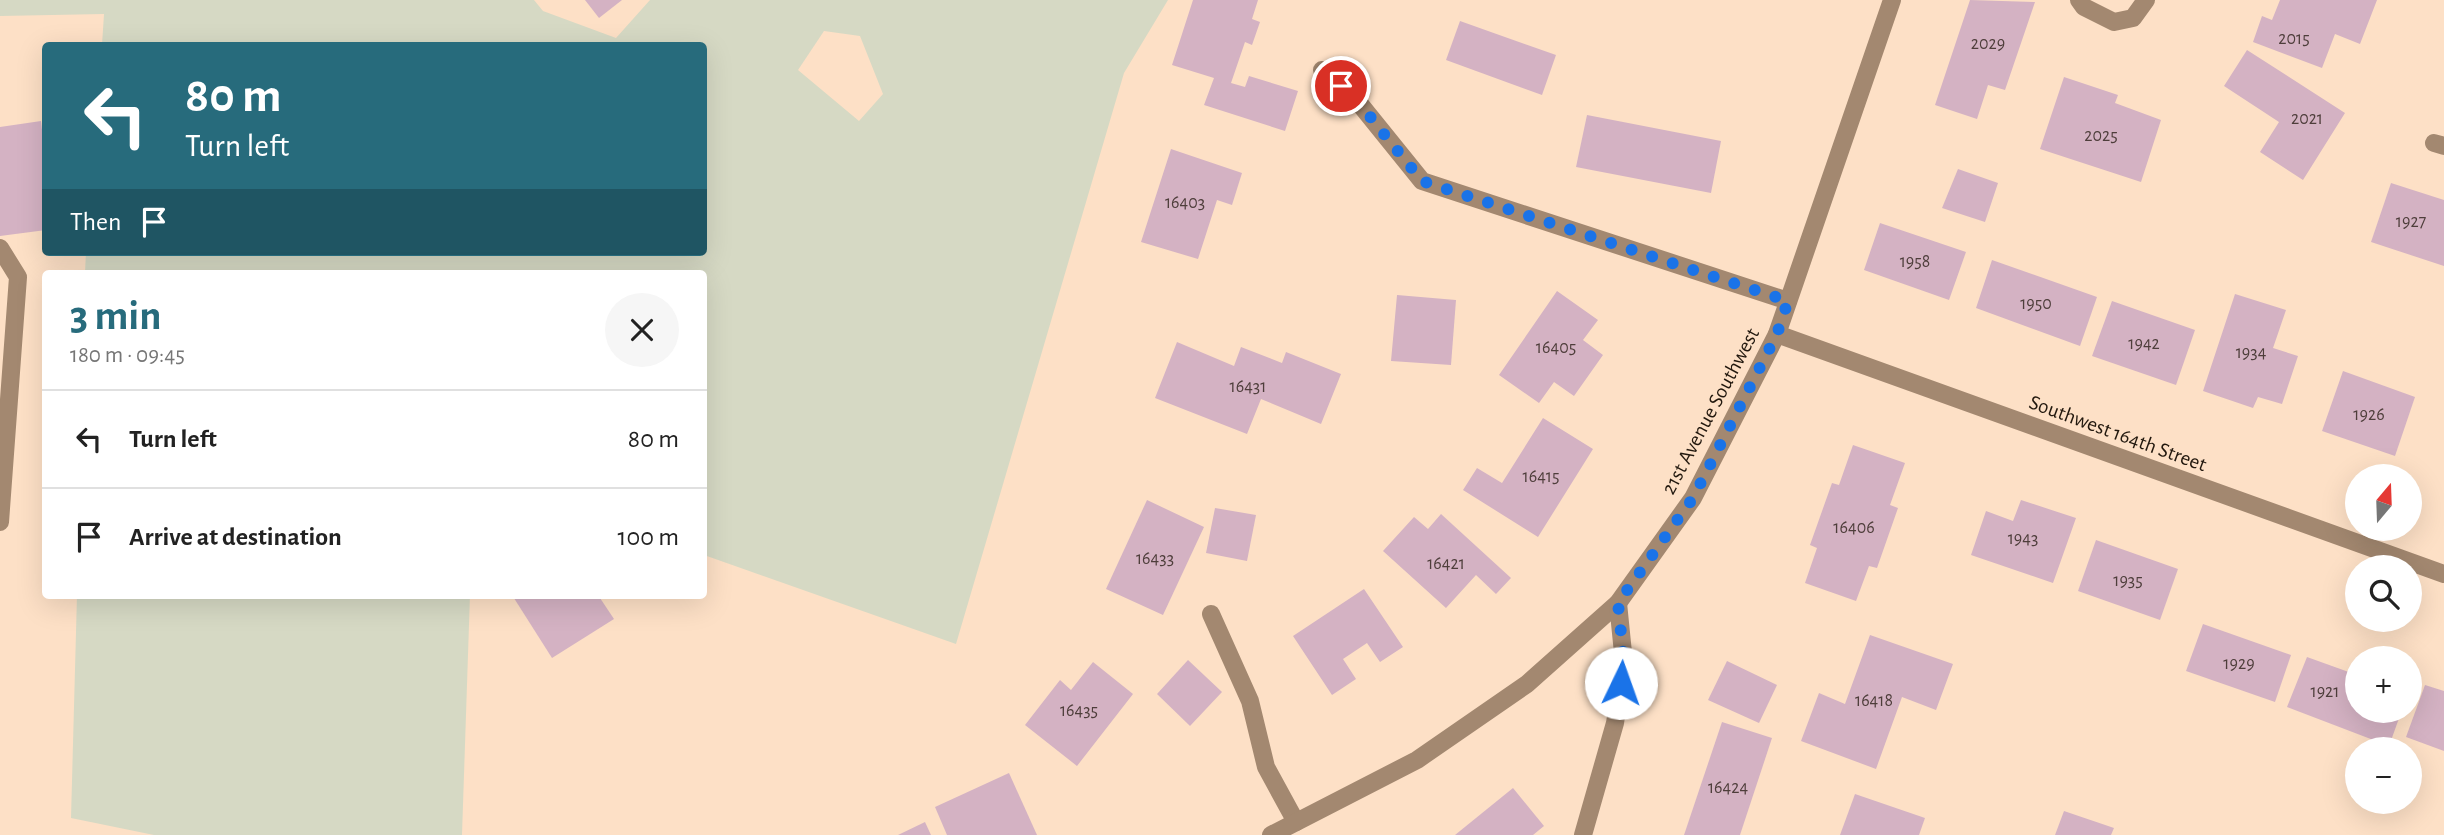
<!DOCTYPE html>
<meta charset="utf-8">
<style>
body{margin:0;font-family:"Alegreya Sans",sans-serif;background:#f6f6f6;color:#222;height:100vh;display:flex;flex-direction:column;font-size:26px;white-space:nowrap}
*{box-sizing:border-box;margin:0}
p{font-size:23px;color:#767676}
.icon{flex:none;width:38px;height:38px;fill:none;stroke:currentColor;stroke-width:2;stroke-linecap:round;stroke-linejoin:round}
.map{position:relative;flex:1;overflow:hidden}
.panel{position:absolute;left:42px;top:270px;width:665px;height:329px;display:flex;flex-direction:column;background:#fff;border-radius:7px;box-shadow:0 7px 28px #0002}
.panel>*{flex:none}
.guide{position:absolute;left:42px;top:42px;width:665px;height:214px;border-radius:7px;box-shadow:0 7px 28px #0002;background:#276b7c;color:#fff;overflow:hidden}
.needle{width:46px;rotate:19deg}
.fabs{position:absolute;left:2345px;top:464px;display:grid;gap:14px}
.fabs a{display:grid;place-items:center;width:77px;height:77px;border-radius:50%;background:#fff;box-shadow:0 7px 28px #0002;font-size:35px}
.pin{position:absolute;display:grid;place-items:center;width:60px;height:60px;color:#fff;margin:-30px;border:4px solid #fff;border-radius:50%;box-shadow:0 2px 7px #0007}
.me{position:absolute;width:77px;margin:-38px;rotate:3deg;stroke-linejoin:round;filter:drop-shadow(0 0 5px #0008)}
.turn{display:flex;align-items:center;gap:24px;height:147px;padding:0 28px;font-size:32px}
.turn .icon{width:91px;height:91px;stroke-width:2.5}
.turn b{display:block;font-size:49px;line-height:60px}
.then{display:flex;align-items:center;height:66px;padding:0 28px;background:#0003;gap:14px;font-size:26px}
.round{display:grid;place-items:center;flex:none;width:74px;height:74px;border-radius:37px;background:#f6f6f6}
.overview{display:flex;align-items:center;justify-content:space-between;height:119px;padding:0 28px}
h1{font-size:42px;font-weight:600;line-height:52px;color:#276b7c}
ul{padding:0;list-style:none}
li{display:flex;align-items:center;gap:21px;height:98px;padding:0 28px;border-top:2px solid #e0e0e0}
li div{flex:1}
li b{display:block;font-size:26px}
li em{font-style:normal}
.map>svg:first-child{display:block}
.green{fill:#d6d9c4;fill-rule:evenodd}
.building{fill:#d4b2c3}
.lines{fill:none;stroke-linecap:round;stroke-linejoin:round}
.minor{stroke:#a38870;stroke-width:18}
.route{stroke:#1a73e8;stroke-width:12;stroke-dasharray:0 21.6}
.labels{text-anchor:middle;stroke-width:5;stroke-linejoin:round;paint-order:stroke}
.number-label{font-size:18px;fill:#4e3e3b}
.street-label{font-size:21px;fill:#22180e;stroke:#fde0c6}
</style>
<div class="map">
<svg width="2444" height="835" viewBox="0 0 2444 835">
<rect width="100%" height="100%" fill="#fde0c6"/>
<!-- green -->
<g class="green">
<path d="M0,0H534L543,11L616,38L650,0H1168L1124,73L956,644L704,555V273H85L86,252H704V46L102,45L104,14L0,16ZM824,31L860,36L883,94L859,121L798,70Z"/>
<path d="M77,595H470L462,835H154L71,818Z"/>
</g>
<!-- building -->
<g class="building">
<path d="M585,0H622L599,18Z"/>
<path d="M1193,0H1258L1252,19L1260,22L1252,45L1245,42L1231,83L1245,87L1249,76L1298,91L1285,131L1204,105L1214,78L1172,65Z"/>
<path d="M1970,0L2035,2L2005,90L1988,85L1977,119L1935,105Z"/>
<path d="M2280,0H2377L2360,44L2335,34L2322,68L2253,42L2262,16L2272,20Z"/>
<path d="M1460,21L1556,55L1542,95L1446,60Z"/>
<path d="M2247,50L2345,113L2303,180L2260,152L2279,122L2224,86Z"/>
<path d="M2064,77L2118,95L2115,103L2161,120L2141,182L2040,149Z"/>
<path d="M1587,115L1721,141L1711,193L1576,167Z"/>
<path d="M41,121L43,138H46V230L0,236V127Z"/>
<path d="M1171,149L1242,173L1232,205L1217,200L1198,259L1141,242Z"/>
<path d="M1958,169L1998,183L1985,222L1942,208Z"/>
<path d="M2391,183L2444,200V266L2371,242Z"/>
<path d="M1880,223L1966,252L1949,300L1864,270Z"/>
<path d="M1992,260L2097,297L2080,346L1976,308Z"/>
<path d="M1557,291L1598,320L1583,340L1603,355L1574,396L1554,382L1539,403L1499,375Z"/>
<path d="M2235,294L2286,310L2273,348L2298,356L2282,404L2258,397L2253,408L2203,391Z"/>
<path d="M1397,295L1456,300L1451,365L1391,361Z"/>
<path d="M2112,301L2195,330L2176,385L2092,356Z"/>
<path d="M1177,342L1234,366L1241,347L1282,363L1286,352L1341,374L1321,424L1261,399L1247,434L1155,398Z"/>
<path d="M2343,371L2415,397L2395,456L2322,431Z"/>
<path d="M1543,418L1593,449L1538,537L1463,490L1477,468L1502,483Z"/>
<path d="M1853,445L1905,463L1890,505L1898,508L1877,568L1869,566L1856,601L1805,583L1817,548L1810,545L1832,483L1839,485Z"/>
<path d="M1147,500L1204,527L1163,615L1106,589Z"/>
<path d="M2021,500L2076,518L2053,583L1971,555L1986,511L2013,521Z"/>
<path d="M1215,508L1256,515L1247,561L1206,553Z"/>
<path d="M1441,514L1511,578L1496,594L1476,575L1446,608L1383,551L1414,517L1428,529Z"/>
<path d="M2096,540L2178,569L2160,620L2078,591Z"/>
<path d="M1364,589L1403,647L1380,662L1367,643L1343,659L1356,679L1332,695L1293,636Z"/>
<path d="M512,595H598L614,619L552,658Z"/>
<path d="M2203,624L2291,655L2275,702L2186,671Z"/>
<path d="M1870,635L1953,664L1936,710L1902,697L1876,769L1801,741L1819,693L1845,704Z"/>
<path d="M2307,657L2357,675V710H2402L2389,746L2287,707Z"/>
<path d="M1188,660L1222,692L1190,726L1157,694Z"/>
<path d="M1727,661L1777,685L1759,723L1708,700Z"/>
<path d="M1093,662L1133,694L1077,766L1025,725L1060,680L1071,690Z"/>
<path d="M2425,685L2444,691V751L2406,737Z"/>
<path d="M1722,722L1772,738L1740,835H1684Z"/>
<path d="M1009,773L1037,835H947L935,807Z"/>
<path d="M1513,788L1544,826L1533,835H1455Z"/>
<path d="M1855,794L1925,818L1919,835H1840Z"/>
<path d="M2064,811L2114,828L2111,835H2055Z"/>
<path d="M925,822L931,835H898Z"/>
</g>
<g class="lines">
<!-- minor -->
<g class="minor">
<path d="M2079,0L2084,7L2114,22L2133,18L2146,0"/>
<path d="M1322,70L1359,103L1422,181L1788,301"/>
<path d="M2434,143L2444,146"/>
<path d="M0,248L18,277L0,522"/>
<path d="M1777,334L2444,574"/>
<path d="M1211,614L1250,701L1266,767L1296,822"/>
<path d="M1271,835L1417,760L1527,684L1618,603L1693,498L1777,334L1892,0"/>
<path d="M1583,835L1615,723L1624,663L1618,603"/>
</g>
</g>
<g class="lines">
<!-- route -->
<path class="route" d="M1341,86L1359,103L1422,181L1788,301L1777,334L1693,498L1618,603L1624,663L1621,683"/>
</g>
<g class="labels">
<!-- number labels -->
<g class="number-label">
<text x="2294" y="44">2015</text>
<text x="1988" y="49">2029</text>
<text x="2307" y="124">2021</text>
<text x="2101" y="141">2025</text>
<text x="1185" y="208">16403</text>
<text x="2411" y="227">1927</text>
<text x="1915" y="267">1958</text>
<text x="2036" y="309">1950</text>
<text x="2144" y="349">1942</text>
<text x="1556" y="353">16405</text>
<text x="2251" y="358">1934</text>
<text x="1248" y="392">16431</text>
<text x="2369" y="420">1926</text>
<text x="1541" y="482">16415</text>
<text x="1854" y="533">16406</text>
<text x="2023" y="544">1943</text>
<text x="1155" y="564">16433</text>
<text x="1446" y="569">16421</text>
<text x="2128" y="586">1935</text>
<text x="2239" y="669">1929</text>
<text x="2325" y="697">1921</text>
<text x="1874" y="706">16418</text>
<text x="1079" y="716">16435</text>
<text x="1728" y="793">16424</text>
</g>
<!-- street labels -->
<g class="street-label">
<text transform="translate(1710 411) rotate(-62)" y="7">21st Avenue Southwest</text>
<text transform="translate(2118 433) rotate(20)" y="7">Southwest 164th Street</text>
</g>
</g>
</svg>
<div class="fabs">
<a><svg class="needle" viewBox="-14 -14 28 28"><path d="M0-13l5 13h-10z" fill="#e53935"/><path d="M0 13l5-13h-10z" fill="#767676"/></svg></a>
<a><svg class="icon" aria-label="search" viewBox="0 0 24 24"><circle cx="10" cy="10" r="6"/><path d="M15 15l6 6"/></svg></a>
<a>+</a>
<a>−</a>
</div>
<div class="pin" style="left:1341px;top:86px;background:#d93025"><svg class="icon" aria-label="arrive" viewBox="0 0 24 24"><path d="M6 21V4h12l-3 4 3 4H6"/></svg></div>
<svg class="me" style="left:1621px;top:683px" viewBox="-20 -20 40 40"><circle r="19" fill="#fff"/><path d="M0-13L10 11 0 6-10 11z" fill="#1a73e8"/></svg>
<div class="guide">
<div class="turn"><svg class="icon" aria-label="left" viewBox="0 0 24 24"><path d="M17 20v-9H6M10 6l-5 5 5 5"/></svg><div><b>80 m</b>Turn left</div></div>
<div class="then">Then<svg class="icon" aria-label="arrive" viewBox="0 0 24 24"><path d="M6 21V4h12l-3 4 3 4H6"/></svg></div>
</div>
<section class="panel">
<div class="overview"><div><h1>3 min</h1><p>180 m · 09:45</p></div><a class="round"><svg class="icon" aria-label="close" viewBox="0 0 24 24"><path d="M6 6l12 12M18 6L6 18"/></svg></a></div>
<ul>
<li><svg class="icon" aria-label="left" viewBox="0 0 24 24"><path d="M17 20v-9H6M10 6l-5 5 5 5"/></svg><div><b>Turn left</b></div><em>80 m</em></li>
<li><svg class="icon" aria-label="arrive" viewBox="0 0 24 24"><path d="M6 21V4h12l-3 4 3 4H6"/></svg><div><b>Arrive at destination</b></div><em>100 m</em></li>
</ul>
</section>
</div>
